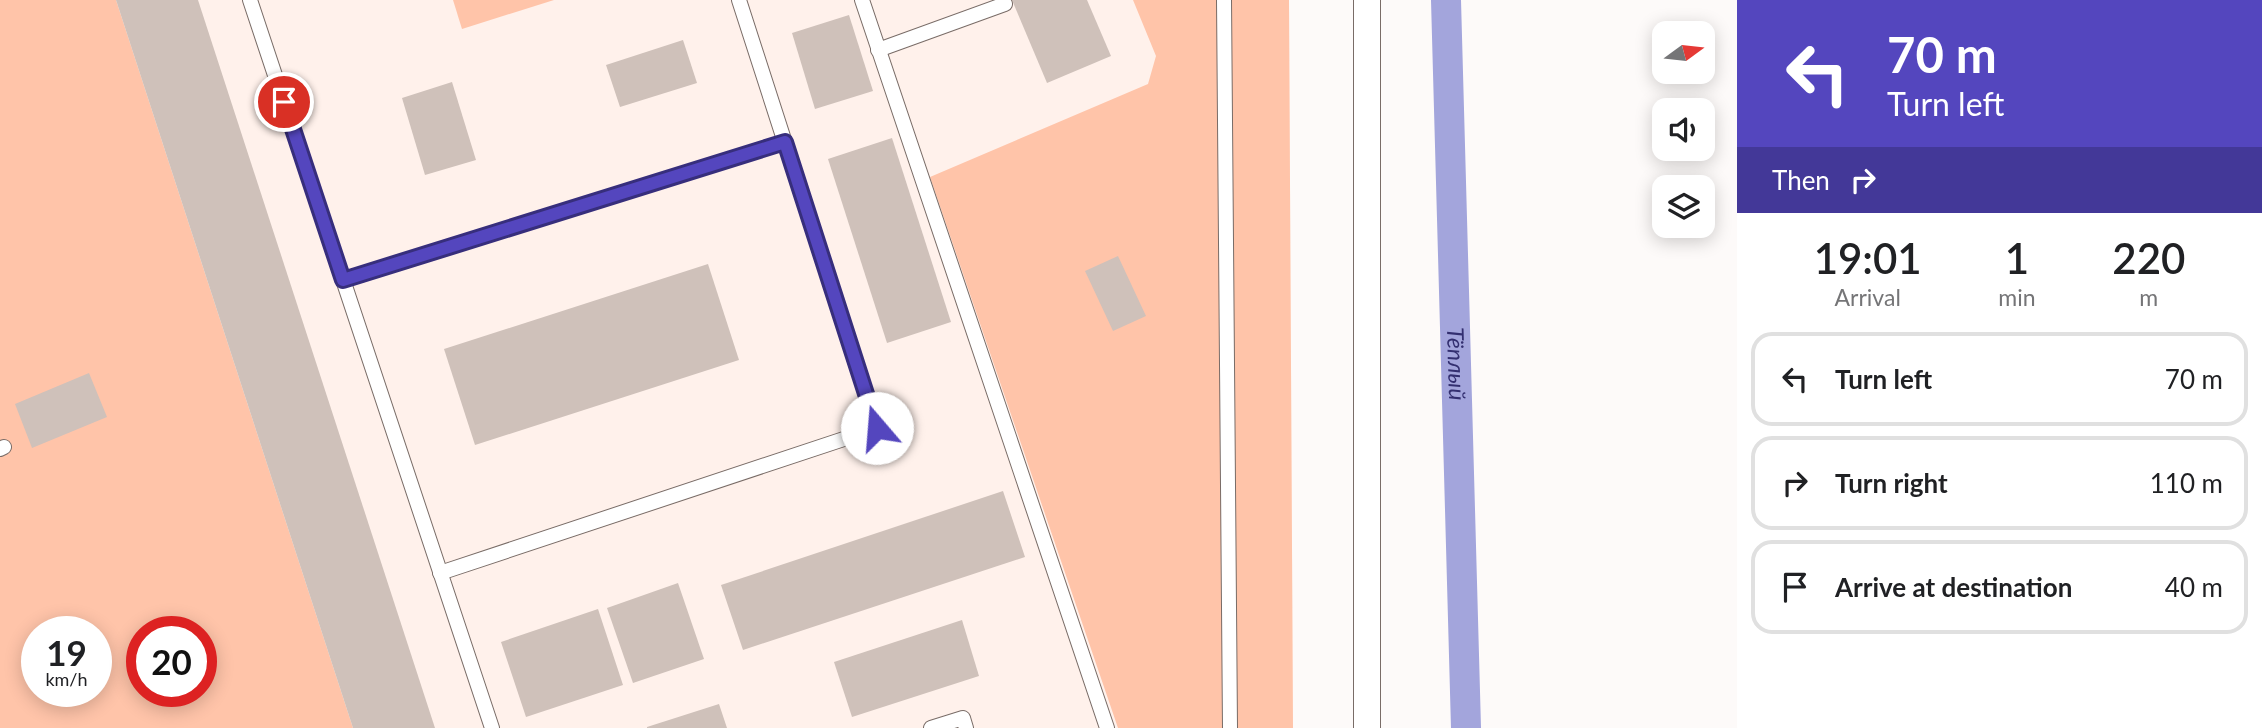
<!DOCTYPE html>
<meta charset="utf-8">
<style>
body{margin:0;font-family:Lato,sans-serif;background:#f6f6f6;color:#202124;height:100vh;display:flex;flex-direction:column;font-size:26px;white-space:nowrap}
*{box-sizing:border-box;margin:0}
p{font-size:23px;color:#757577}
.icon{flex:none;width:38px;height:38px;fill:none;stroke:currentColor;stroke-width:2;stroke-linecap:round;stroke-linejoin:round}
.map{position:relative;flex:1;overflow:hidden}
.panel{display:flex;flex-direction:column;background:#fff;width:525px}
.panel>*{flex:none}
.top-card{background:#5446be;color:#fff;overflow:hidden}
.needle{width:46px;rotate:75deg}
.buttons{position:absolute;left:1652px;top:21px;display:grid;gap:14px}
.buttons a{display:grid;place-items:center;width:63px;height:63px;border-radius:14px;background:#fff;box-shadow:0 4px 18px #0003;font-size:35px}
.speed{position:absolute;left:21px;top:616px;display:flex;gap:14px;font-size:35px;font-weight:700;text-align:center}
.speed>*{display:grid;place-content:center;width:91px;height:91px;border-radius:50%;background:#fff;box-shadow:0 4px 18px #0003;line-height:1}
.speed small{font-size:18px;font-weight:400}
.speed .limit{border:10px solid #d22;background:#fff;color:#111}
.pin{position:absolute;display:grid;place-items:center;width:60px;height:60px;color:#fff;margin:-30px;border:4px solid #fff;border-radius:50%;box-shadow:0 2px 7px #0007}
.me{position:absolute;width:77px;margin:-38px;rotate:342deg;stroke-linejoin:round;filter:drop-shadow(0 0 5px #0008)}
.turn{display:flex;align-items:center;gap:24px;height:147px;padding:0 35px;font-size:32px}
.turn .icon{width:91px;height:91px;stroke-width:2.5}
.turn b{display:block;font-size:49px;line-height:60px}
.then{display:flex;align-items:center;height:66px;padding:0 35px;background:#0003;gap:14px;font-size:26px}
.eta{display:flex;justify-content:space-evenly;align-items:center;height:119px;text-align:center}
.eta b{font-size:42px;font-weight:600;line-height:49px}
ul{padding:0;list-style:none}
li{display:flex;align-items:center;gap:21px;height:94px;margin:0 14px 10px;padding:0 21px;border:4px solid #e0e0e0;border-radius:21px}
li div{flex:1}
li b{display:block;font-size:26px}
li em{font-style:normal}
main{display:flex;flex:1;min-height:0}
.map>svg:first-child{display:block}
.built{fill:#fff1eb;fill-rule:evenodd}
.green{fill:#ffc4a9;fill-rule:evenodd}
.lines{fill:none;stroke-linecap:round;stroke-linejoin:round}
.canal{stroke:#a3a5dc;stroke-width:30}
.building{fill:#cfc1ba}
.service-casing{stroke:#796c67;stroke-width:16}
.minor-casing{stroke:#796c67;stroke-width:28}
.service{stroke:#fff;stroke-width:14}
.minor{stroke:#fff;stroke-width:26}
.route-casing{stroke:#372e7c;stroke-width:18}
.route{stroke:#5446be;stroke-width:12}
.labels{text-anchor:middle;stroke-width:7;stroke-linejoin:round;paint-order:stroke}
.water-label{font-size:23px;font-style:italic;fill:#332f70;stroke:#fdfaf9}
</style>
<main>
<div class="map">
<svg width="1737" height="728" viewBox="0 0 1737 728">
<rect width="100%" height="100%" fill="#fdfaf9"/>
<!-- built -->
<path class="built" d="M0,0H1289L1293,728H0ZM37,632H96V691H37ZM142,632H201V691H142Z"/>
<!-- green -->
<g class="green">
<path d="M0,0H116L353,728H0ZM37,632H96V691H37ZM142,632H201V691H142Z"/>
<path d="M453,0H554L462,29Z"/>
<path d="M1133,0H1289L1293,728H1118L930,177L1148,84L1156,56Z"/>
</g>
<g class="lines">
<!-- canal -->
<path class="canal" id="s1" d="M1446,0L1466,728"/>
</g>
<!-- building -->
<g class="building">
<path d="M116,0H198L435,728H353Z"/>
<path d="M1012,0H1087L1111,56L1047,83Z"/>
<path d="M849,15L873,91L815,109L792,33Z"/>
<path d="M683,40L697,83L620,107L606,65Z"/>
<path d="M452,82L476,160L425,175L402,98Z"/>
<path d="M892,138L951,322L887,343L828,159Z"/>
<path d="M1118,256L1146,316L1113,331L1085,271Z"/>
<path d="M708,264L739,360L475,445L444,349Z"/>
<path d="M89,373L107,417L32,448L15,404Z"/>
<path d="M1003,491L1025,557L743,650L721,585Z"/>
<path d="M678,583L704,659L633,683L607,608Z"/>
<path d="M598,609L623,685L526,717L501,642Z"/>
<path d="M962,620L979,676L852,717L834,662Z"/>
<path d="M719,704L727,728H647V727Z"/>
</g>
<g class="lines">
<defs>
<g id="service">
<path d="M250,0L492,728"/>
<path d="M862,0L1107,728"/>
<path d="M1224,0L1230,728"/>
<path d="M878,50L1005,4"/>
<path d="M343,280L785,142"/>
<path d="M0,449L4,447"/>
<path d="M440,573L877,428L739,0"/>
<path d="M931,728L963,718L966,728"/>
</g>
<path id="minor" d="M1367,728V0"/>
</defs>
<!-- service casing -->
<use href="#service" class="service-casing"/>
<!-- minor casing -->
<use href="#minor" class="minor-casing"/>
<!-- service -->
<use href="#service" class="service"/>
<!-- minor -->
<use href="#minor" class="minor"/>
</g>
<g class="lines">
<defs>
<path id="route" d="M284,102L343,280L785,142L877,428"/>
</defs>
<!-- route casing -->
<use href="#route" class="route-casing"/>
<!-- route -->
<use href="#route" class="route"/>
</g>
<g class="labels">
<!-- water labels -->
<g class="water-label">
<text dy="8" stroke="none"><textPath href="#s1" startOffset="364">Тёплый</textPath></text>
</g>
</g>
</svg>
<div class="buttons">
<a><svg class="needle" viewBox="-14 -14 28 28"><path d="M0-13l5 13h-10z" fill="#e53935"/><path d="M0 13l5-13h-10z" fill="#757577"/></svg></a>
<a><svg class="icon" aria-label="sound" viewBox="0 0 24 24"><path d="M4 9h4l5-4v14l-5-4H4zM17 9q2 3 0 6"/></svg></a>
<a><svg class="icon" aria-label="layers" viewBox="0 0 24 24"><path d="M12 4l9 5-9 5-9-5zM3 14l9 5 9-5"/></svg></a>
</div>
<div class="speed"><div>19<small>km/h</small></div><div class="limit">20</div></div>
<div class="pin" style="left:284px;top:102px;background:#d93025"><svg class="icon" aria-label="arrive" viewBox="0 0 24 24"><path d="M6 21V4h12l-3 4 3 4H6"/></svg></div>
<svg class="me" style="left:877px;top:428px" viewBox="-20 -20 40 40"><circle r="19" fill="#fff"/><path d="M0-13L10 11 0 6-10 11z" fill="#5446be"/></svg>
</div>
<section class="panel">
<div class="top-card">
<div class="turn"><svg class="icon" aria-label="left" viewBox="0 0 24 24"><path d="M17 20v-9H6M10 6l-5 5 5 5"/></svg><div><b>70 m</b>Turn left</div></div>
<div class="then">Then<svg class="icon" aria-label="right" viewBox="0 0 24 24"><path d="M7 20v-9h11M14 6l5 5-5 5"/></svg></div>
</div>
<div class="eta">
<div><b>19:01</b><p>Arrival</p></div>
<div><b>1</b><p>min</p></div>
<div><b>220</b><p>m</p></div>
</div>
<ul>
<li><svg class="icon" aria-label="left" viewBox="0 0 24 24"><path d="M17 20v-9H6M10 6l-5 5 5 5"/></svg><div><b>Turn left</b></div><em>70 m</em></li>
<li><svg class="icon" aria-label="right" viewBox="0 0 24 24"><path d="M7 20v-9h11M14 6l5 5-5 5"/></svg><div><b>Turn right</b></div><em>110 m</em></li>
<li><svg class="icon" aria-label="arrive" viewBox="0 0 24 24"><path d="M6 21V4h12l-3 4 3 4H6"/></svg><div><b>Arrive at destination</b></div><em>40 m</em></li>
</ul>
</section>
</main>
